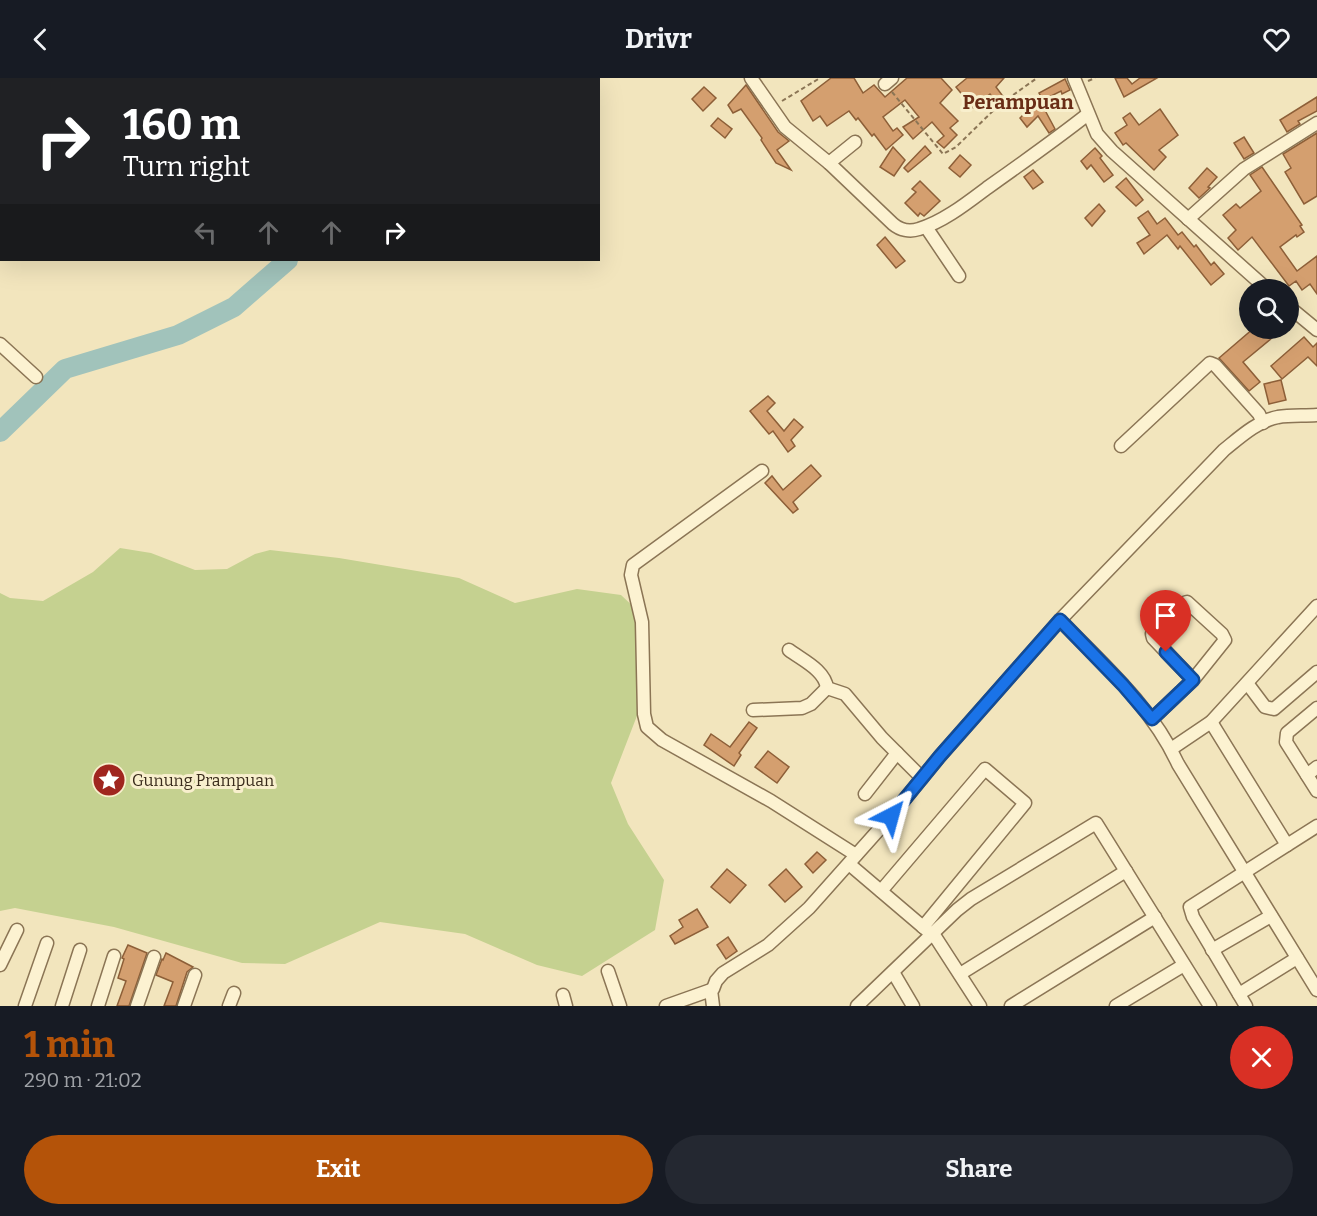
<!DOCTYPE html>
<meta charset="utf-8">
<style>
body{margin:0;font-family:Bitter,serif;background:#242831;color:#f1f3f6;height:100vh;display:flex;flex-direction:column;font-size:22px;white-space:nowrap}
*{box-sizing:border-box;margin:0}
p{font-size:20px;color:#9ea1a6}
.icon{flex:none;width:33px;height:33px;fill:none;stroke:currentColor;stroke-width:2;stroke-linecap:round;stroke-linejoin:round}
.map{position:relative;height:928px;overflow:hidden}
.panel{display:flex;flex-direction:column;background:#171b24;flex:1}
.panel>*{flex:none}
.guide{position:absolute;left:0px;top:0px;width:600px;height:183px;box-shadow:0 6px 24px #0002;background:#202124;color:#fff;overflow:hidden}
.buttons{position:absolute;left:1239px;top:201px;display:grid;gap:12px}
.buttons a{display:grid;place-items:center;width:60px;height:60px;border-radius:50%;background:#171b24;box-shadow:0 6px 24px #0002;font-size:30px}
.pin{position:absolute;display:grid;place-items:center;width:51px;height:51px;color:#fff;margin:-62px -26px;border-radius:50% 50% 50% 0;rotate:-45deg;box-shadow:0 0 6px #0007}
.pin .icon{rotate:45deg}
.me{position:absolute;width:66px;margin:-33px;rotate:39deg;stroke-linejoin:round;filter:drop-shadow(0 0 4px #0008)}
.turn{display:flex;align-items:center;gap:21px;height:126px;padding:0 24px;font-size:27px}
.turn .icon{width:78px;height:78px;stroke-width:2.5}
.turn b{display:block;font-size:42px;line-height:51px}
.lanes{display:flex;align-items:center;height:57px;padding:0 24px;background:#0003;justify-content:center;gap:30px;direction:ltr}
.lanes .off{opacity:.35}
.round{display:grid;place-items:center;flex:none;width:63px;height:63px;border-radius:32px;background:#242831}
.head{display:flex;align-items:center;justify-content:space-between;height:102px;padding:0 24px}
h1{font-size:36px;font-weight:700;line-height:45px;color:#b45309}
.cta{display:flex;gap:12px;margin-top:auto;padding:12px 24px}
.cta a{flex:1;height:69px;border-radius:36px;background:#b45309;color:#fff;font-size:24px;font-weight:700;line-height:69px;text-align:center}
.cta a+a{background:#242831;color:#f1f3f6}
header{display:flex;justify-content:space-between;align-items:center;height:78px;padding:0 24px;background:#171b24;font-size:27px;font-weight:700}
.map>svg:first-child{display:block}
.green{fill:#c5d190}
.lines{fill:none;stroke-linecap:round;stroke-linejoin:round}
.river{stroke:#a1c3bb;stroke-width:20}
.building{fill:#d49f6f;stroke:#8d5f38;stroke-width:1.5}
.minor-casing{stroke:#8b7555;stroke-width:15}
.path{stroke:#8b7555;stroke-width:2;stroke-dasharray:4.5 3;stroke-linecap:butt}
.minor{stroke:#fcf2d1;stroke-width:12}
.route-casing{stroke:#114b97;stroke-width:15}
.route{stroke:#1a73e8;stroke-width:10}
.labels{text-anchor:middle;stroke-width:6;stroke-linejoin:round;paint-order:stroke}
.poi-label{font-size:16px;fill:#392b1b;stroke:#f8efcd;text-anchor:start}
.quarter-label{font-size:20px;font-weight:bold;fill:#6a2d16;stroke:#f8efcd}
</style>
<header><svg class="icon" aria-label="back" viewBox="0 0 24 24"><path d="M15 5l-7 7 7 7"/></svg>Drivr<svg class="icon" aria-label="heart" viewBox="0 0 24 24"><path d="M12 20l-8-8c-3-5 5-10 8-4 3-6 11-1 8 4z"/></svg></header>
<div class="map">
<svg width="1317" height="928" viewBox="0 0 1317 928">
<rect width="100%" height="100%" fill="#f2e5bd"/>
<!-- green -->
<path class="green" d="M120,470L151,475L195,492L227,491L255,476L270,472L339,480L459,500L515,525L577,511L621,517L638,533L640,630L611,705L628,746L664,802L655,852L582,898L537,887L465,856L380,844L285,886L242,885L114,849L15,830L0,833V515L10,520L43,523L93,494Z"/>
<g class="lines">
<!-- river -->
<g class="river">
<path d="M461,2L462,0"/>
<path d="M0,354L65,291L178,257L234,229L288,182"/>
</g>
</g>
<!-- building -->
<g class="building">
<path d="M831,0H854L863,15L874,7L885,19L907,0H941L952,12L940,25L958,43L950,50L957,57L944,70L937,64L944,58L932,44L913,61L903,49L919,39L905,22L883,39L893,53L897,50L903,57L886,72L874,56L872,58L858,40L856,42L849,33L827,48L820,38L813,43L801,23Z"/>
<path d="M967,0H1004L996,9L1005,21L998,26L990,16L973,30L956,9Z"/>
<path d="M1115,0H1127L1132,6L1140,0H1157L1124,19Z"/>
<path d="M1065,1L1070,12L1062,16L1061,13L1043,22L1039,15Z"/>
<path d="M746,7L778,54L789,63L777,72L791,92L776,85L761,62L762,60L741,31L733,35L728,27Z"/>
<path d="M704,9L716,20L703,33L692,21Z"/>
<path d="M1317,19V33L1298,43L1300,46L1287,54L1280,42Z"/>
<path d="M1039,21L1055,51L1049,55L1038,38L1027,49L1020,40Z"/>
<path d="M1160,31L1178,57L1159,72L1166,79L1154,92L1126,65L1123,67L1115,55L1127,47L1123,40L1130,35L1139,47Z"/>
<path d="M718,40L732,51L725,60L711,48Z"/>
<path d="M1317,55V118L1304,126L1285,94L1291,90L1283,76Z"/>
<path d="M1244,59L1254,75L1244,81L1234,65Z"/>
<path d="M925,68L931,75L908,94L904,90Z"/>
<path d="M893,69L905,82L894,98L880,89Z"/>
<path d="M1095,70L1102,78L1100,80L1113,97L1104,104L1091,87L1087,91L1081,83Z"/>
<path d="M960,77L971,87L960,99L949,90Z"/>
<path d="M1262,89L1302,147L1300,148L1304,154L1297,159L1296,157L1280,169L1297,193L1317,178V216L1310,206L1302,212L1296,203L1289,208L1252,159L1238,172L1228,160L1236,152L1223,137L1236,126L1240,130L1261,113L1250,97Z"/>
<path d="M1207,90L1217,99L1208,109L1210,110L1199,120L1189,110Z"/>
<path d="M1033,92L1043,104L1033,111L1024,99Z"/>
<path d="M1126,100L1143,122L1136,128L1116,109Z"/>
<path d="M920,103L940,123L924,138L920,135L918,138L905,125L916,114L912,111Z"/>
<path d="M1099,126L1105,133L1092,148L1085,140Z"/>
<path d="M1148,133L1157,146L1165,140L1178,157L1182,154L1194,169L1196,167L1211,187L1214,184L1224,196L1211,207L1180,168L1178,171L1167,157L1144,176L1137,165L1150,157L1138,140Z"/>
<path d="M885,159L905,183L896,190L877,167Z"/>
<path d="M1254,250H1284L1243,284L1260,304L1249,313L1219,280Z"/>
<path d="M1304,259L1313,269L1317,265V288L1308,279L1282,301L1271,288Z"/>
<path d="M1281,302L1286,322L1269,326L1264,306Z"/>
<path d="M768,318L775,325L767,333L784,353L794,341L803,349L791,362L795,368L788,374L773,353L769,356L750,333Z"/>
<path d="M811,387L821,398L793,424L798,431L793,435L765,405L772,398L783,412Z"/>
<path d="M749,644L757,650L739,675L741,677L734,688L704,667L711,656L730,669Z"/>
<path d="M768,673L789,689L777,705L755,689Z"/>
<path d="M817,774L826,782L813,795L805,786Z"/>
<path d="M727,791L746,807L730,825L711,809Z"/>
<path d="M786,791L802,809L785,824L769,807Z"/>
<path d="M697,831L708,849L675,866L670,858L683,849L679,842Z"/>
<path d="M728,859L737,873L726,881L717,867Z"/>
<path d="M128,867L147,875L129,928H117L126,903L118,900L124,881L122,880Z"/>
<path d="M166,875L193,889L187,894L176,928H164L173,904L156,897L162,881L163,882Z"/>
</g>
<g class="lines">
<defs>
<g id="minor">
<path d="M751,0L785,49L829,85L893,146C900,152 910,154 919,151C943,144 967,125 987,110C1021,86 1055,62 1088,36"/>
<path d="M1074,0L1097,56L1112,73L1268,212"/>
<path d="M885,6L892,0"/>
<path d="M829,85L855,64"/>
<path d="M1188,141L1244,91L1317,45"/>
<path d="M926,149L959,198"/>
<path d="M1288,228L1317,252"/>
<path d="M0,266L36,299"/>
<path d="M1121,368L1210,285L1215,287L1259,336L1263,345"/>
<path d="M762,393L633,487L631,497L642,544L644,636L647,649L662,662L771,723L856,777"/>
<path d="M1060,542C1103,586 1152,629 1178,686L1317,912"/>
<path d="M789,572C802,582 825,592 827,610"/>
<path d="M1247,605L1265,629L1274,631L1317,594"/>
<path d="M1317,630L1287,655L1286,664L1317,713"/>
<path d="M753,632L802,630L811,626L827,610L845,616L882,660L922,700"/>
<path d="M1152,641L1193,602L1225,562L1222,556L1187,524L1181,526L1152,556L1153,560L1193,602"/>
<path d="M1211,644L1287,767"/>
<path d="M1171,671L1211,644L1317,528"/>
<path d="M1307,697L1317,689"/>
<path d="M865,716L897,675"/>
<path d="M849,786L936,860L980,928"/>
<path d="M881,813L985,691L1025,725L923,849"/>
<path d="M1212,872L1271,838"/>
<path d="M0,887L17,852"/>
<path d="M608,893L620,928"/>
<path d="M893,894L913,928"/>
<path d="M960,896L1126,793"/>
<path d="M1239,916L1297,880"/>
<path d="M563,917L566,928"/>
<path d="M25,928L47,865"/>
<path d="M62,928L80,872"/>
<path d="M98,928L114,878"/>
<path d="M137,928L154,879"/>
<path d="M184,928L195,897"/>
<path d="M229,928L234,915"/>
<path d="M666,928L711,912"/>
<path d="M713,928L711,912L713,911L716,903L723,895L768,867L809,830L891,738L940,678L1060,542L1224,372C1239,360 1257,343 1278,339C1290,337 1304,338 1317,337"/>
<path d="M857,928L957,832L971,821L1096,745L1210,928"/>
<path d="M1011,928L1155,839"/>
<path d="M1116,928L1184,887"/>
<path d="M1246,928L1193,839L1190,829L1317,748"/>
</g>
</defs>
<!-- minor casing -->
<use href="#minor" class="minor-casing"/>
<!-- path -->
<g class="path">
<path d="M1088,3L1095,0"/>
<path d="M892,14L943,76L956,69L999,27L1037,0"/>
<path d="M782,23L820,0"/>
</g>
<!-- minor -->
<use href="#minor" class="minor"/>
</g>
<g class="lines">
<defs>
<path id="route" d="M891,738L940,678L1060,542L1123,607L1152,641L1193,602L1166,574"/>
</defs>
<!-- route casing -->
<use href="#route" class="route-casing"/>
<!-- route -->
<use href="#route" class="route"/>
</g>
<!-- icons -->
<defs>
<symbol id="sight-disc" viewBox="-11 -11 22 22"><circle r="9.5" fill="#a0261f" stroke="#f8efcd"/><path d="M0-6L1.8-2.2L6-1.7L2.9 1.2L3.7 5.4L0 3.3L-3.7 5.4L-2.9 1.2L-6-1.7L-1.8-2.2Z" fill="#fff"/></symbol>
</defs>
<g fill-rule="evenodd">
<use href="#sight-disc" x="90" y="683" width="38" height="38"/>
</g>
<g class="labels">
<!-- poi labels -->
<g class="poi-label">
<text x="132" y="708">Gunung Prampuan</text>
</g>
<!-- quarter labels -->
<g class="quarter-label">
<text x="1018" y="31">Perampuan</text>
</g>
</g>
</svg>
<div class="buttons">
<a><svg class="icon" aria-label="search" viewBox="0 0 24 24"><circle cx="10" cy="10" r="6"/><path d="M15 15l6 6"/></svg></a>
</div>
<div class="pin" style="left:1166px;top:574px;background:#d93025"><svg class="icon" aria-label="arrive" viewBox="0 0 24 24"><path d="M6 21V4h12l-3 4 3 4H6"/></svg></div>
<svg class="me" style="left:891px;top:738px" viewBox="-20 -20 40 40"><path d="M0-17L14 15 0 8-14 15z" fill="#1a73e8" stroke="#fff" stroke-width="4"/></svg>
<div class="guide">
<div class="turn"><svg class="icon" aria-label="right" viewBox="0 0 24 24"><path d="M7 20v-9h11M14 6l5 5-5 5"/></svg><div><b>160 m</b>Turn right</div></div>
<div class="lanes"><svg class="icon off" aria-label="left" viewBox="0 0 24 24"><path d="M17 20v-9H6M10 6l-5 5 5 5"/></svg><svg class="icon off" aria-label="ahead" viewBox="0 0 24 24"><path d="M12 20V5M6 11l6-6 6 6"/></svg><svg class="icon off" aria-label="ahead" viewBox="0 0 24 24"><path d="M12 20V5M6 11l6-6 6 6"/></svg><svg class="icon" aria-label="right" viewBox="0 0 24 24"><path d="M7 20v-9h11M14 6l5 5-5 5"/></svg></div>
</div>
</div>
<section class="panel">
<div class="head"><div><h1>1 min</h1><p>290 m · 21:02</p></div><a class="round" style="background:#d93025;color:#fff"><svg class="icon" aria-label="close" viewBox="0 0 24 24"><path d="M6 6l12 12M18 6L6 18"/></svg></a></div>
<div class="cta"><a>Exit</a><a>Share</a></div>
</section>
